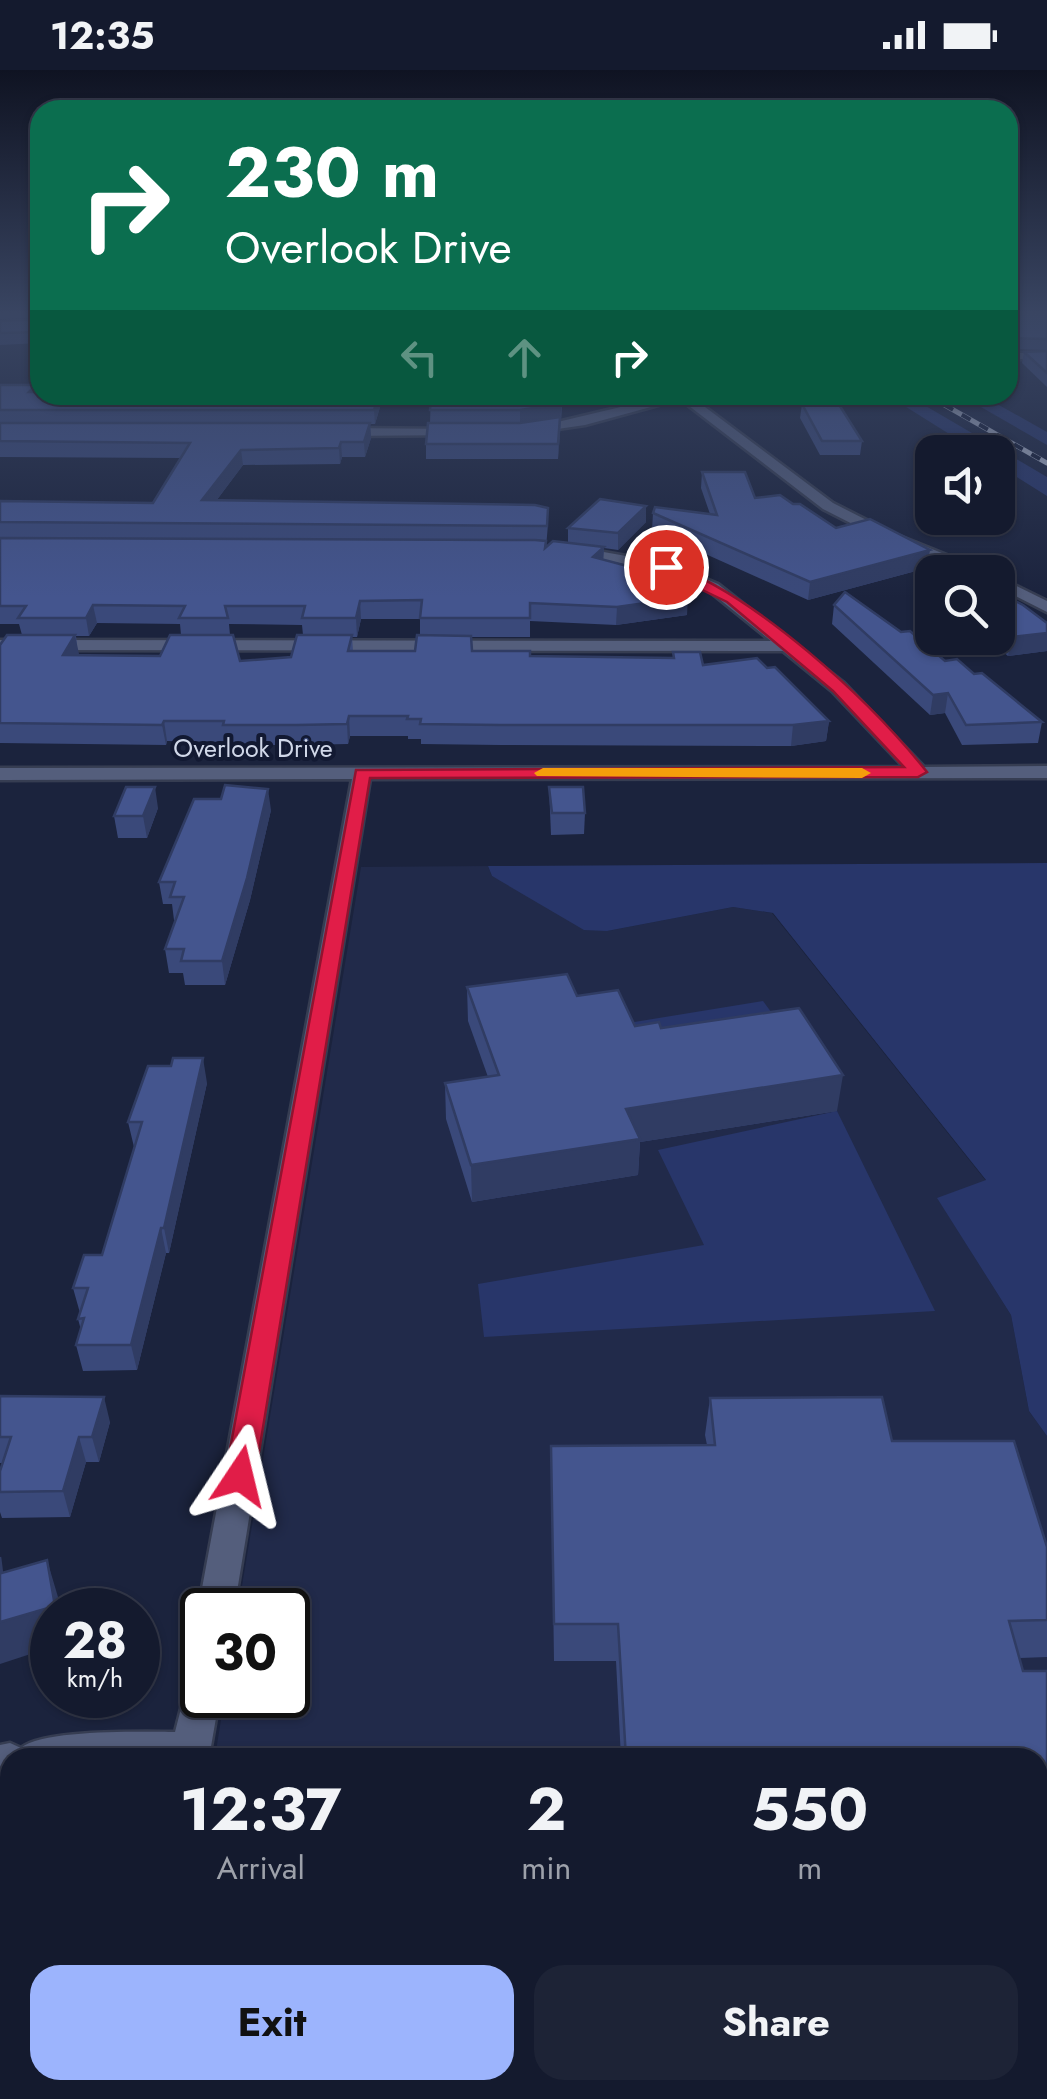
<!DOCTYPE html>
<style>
body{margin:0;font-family:Jost,sans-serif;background:#1d2336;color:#f1f3f6;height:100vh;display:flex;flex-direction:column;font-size:38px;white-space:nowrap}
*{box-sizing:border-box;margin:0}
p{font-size:32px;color:#9da1aa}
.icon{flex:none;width:55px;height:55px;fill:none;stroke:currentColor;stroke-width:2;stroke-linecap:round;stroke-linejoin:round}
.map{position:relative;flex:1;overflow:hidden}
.panel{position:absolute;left:0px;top:1678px;width:1048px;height:352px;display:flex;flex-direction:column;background:#141a2e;border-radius:30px 30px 0 0;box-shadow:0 2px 8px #0004,0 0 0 2px #33384a}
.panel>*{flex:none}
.hud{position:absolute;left:30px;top:30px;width:988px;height:305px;border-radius:30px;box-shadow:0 2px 8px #0004,0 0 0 2px #33384a;background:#0b6e4f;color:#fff;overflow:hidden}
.tools{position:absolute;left:915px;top:365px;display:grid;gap:20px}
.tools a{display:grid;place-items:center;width:100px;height:100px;border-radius:20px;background:#141a2e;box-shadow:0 2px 8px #0004,0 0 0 2px #33384a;font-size:50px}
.speed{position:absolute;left:30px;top:1518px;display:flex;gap:20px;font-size:50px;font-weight:700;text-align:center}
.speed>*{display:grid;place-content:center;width:130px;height:130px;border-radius:50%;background:#141a2e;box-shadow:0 2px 8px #0004,0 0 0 2px #33384a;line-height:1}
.speed small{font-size:25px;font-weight:400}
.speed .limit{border:5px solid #111;border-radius:15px;background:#fff;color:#111}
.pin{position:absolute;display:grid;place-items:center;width:85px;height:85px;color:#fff;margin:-42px;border:5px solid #fff;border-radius:50%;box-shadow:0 2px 10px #0007}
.me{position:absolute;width:110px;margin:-55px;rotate:10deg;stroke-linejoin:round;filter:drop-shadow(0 0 8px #0008)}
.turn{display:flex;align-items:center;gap:35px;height:210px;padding:0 30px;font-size:45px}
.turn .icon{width:130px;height:130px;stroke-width:2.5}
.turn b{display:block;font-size:70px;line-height:85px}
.lanes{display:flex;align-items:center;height:95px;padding:0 30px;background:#0003;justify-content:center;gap:50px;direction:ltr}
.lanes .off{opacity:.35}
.eta{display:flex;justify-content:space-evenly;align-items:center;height:170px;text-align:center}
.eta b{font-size:60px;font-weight:700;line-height:70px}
.button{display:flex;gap:20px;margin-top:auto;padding:20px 30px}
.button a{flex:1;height:115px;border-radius:30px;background:#9cb4fd;color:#111;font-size:40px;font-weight:700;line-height:115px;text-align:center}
.button a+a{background:#1d2336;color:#f1f3f6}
.status{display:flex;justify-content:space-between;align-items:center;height:70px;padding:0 50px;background:#141a2e;direction:ltr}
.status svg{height:28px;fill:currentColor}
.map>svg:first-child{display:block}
.built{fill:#212a4a}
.green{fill:#28366a}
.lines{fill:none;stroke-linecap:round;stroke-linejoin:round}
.minor-casing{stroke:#363d52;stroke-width:5}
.minor{fill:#545e7c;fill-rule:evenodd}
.rail-casing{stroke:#b1b8cb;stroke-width:5}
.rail{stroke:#121932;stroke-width:4;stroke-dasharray:10;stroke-linecap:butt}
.wall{fill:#3a497a;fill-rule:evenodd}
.shaded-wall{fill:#303c63}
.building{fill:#44558e;stroke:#303c63;stroke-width:2.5}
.route{fill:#e11d48;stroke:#92132f;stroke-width:2.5}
.slow{fill:#f59e0b}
.labels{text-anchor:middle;stroke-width:8;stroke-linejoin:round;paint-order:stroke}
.far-street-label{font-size:25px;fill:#d0d7e8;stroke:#121932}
</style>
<div class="status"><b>12:35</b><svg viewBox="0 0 49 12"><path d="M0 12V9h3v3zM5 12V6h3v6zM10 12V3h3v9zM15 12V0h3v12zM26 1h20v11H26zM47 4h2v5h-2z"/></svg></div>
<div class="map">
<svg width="1047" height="2029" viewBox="0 0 1047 2029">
<rect width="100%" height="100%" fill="#1b233d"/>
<!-- built -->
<path class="built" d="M488,796L492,806L607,861L733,837L772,843L986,1111L938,1129L1011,1245L1029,1341L1047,1366V2029H145L148,2020H1038V1688L215,1687L225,1625H288V1540H238L361,797Z"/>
<!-- green -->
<g class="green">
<path d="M887,325H907L1047,407V426L998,395V382H978Z"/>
<path d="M960,325H981L1047,362V375Z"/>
<path d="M1047,793V1366L1029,1341L1011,1245L937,1128L986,1110L773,843L733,837L607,861L584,860L492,806L488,796Z"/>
<path d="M763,931L794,973L616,955Z"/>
<path d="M837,1041L935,1241L484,1267L478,1214L704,1175L658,1080Z"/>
</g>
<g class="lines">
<defs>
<g id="minor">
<rect x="1008" y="283" width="39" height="6"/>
<path d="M671,325H689L833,433L892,463L989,502H970L882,469L823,439L680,329L585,355L530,363L524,360Z"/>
<path d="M460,359L464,365L340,366L334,362L340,358Z"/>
<path d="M570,476L671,494L718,514L844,613L924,697L1047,696V708L370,709L234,1540H202V1549L198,1540L352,709L0,710V698L904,697L832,621L783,581L0,580V570L771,571L708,520L662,501L565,483V477Z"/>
<path d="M998,507L1047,531V542L998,517Z"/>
<path d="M202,1602V1625H220L209,1688H10V1711L0,1713V1675L10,1673L21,1678C44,1659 143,1662 175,1662L189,1607Z"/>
<path d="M92,2020H138L135,2029H89Z"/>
</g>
</defs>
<!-- minor casing -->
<use href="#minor" class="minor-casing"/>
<!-- minor -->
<use href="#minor" class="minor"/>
<defs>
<path id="rail" d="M927,325L1047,393"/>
</defs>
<!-- rail casing -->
<use href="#rail" class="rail-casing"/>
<!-- rail -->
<use href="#rail" class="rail"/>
</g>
<!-- wall -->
<g class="wall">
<path d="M0,243H40V248L0,249Z"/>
<path d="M1008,243H1047V280L1008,279Z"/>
<path d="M40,249V273L0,275V251Z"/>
<path d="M1047,281V317L1022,293L1024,282Z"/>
<path d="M0,315H36L37,322L379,325L380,337L375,354H370L371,368L365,387H342L340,394L243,395L216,431L548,454L546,478L568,473V458L646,436V452L618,480L604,478L603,489L687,545L616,555L530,551V567H471L472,581L530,586L673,588V582L829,651L826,671L791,676L500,675L421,674V669H408V666H350L348,674L299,675H225V672L167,671L166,675L0,673V575L22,565L19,554H0V431L153,433L181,388L0,387ZM361,549H420V565L415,581H353L352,567H357ZM97,553L180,554L181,565L160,586L78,585L76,566H89ZM229,554L302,555L303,565L291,587L240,591L230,565Z"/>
<path d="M431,325H563L558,389H426V374L430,353Z"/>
<path d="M802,334L862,371L860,385H820L800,348Z"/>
<path d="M702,402L755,428L793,434L836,458L927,498L808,530L652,460L653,443L710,444L701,418Z"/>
<path d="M928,502H932V526L925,520Z"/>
<path d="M998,522L1047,553V581L1008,586L985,568H998Z"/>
<path d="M834,535L974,604L1042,652L1038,673L962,675L945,643L930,645L832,554Z"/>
<path d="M549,717L585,743L584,764L551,765Z"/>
<path d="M158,738L147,768H118L114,746Z"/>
<path d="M271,740L250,830L225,915H185L183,903H169L165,879L176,850H174L172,834H163L159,812Z"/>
<path d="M467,917L577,926L635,956L661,958L837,1041L640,1072L638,1105L472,1132L446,1049L445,1013L488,1007L468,951Z"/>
<path d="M207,1013L169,1183H166L137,1300L83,1301L76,1275L81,1260L78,1249L80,1243L73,1218L102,1185L134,1077L128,1052Z"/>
<path d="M0,1326L110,1352L99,1392H86L70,1447L2,1448L0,1442V1401L3,1393H0Z"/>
<path d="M882,1327L892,1371H1014L1047,1477V1587L1020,1588L1023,1601H1047V2029H674L673,2020H1038V1688H621L616,1591H554L551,1376L707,1375L705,1365L710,1328Z"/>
</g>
<!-- shaded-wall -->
<g class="shaded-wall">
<path d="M379,325L380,337L375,354L374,340Z"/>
<path d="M563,325L560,349L558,389V374L520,354V340Z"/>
<path d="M370,353L371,368L365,387L364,372Z"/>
<path d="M341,372L342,387L340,394L339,378Z"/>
<path d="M241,380L243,395L204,447L202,430Z"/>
<path d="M646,436V452L618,480V463Z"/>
<path d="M604,477L603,494L593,487Z"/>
<path d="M930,480L927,498L808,530L810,512Z"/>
<path d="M688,527L687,545L616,555L617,537Z"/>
<path d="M360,531L361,549L357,567L356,548Z"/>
<path d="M93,535L97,553L89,566L86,548Z"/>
<path d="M1047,563V581L1008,586L1012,567Z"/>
<path d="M75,565L79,584L67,604L63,585Z"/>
<path d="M948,623L945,643L930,645L933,625Z"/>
<path d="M349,646L350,666L348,674L347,654Z"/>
<path d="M164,651L167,671L166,675L162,655Z"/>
<path d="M829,651L826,671L791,676L793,655Z"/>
<path d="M155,717L158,738L147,768L143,746Z"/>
<path d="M268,719L271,740L250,830L225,915L222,891Z"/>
<path d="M203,988L207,1013L169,1183L164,1158Z"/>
<path d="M843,1005L837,1041L640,1072L638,1105L472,1132L471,1095L626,1039Z"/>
<path d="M161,1158L166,1183L137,1300L131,1275Z"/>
<path d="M104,1327L110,1352L99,1392L92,1367Z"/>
<path d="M79,1367L86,1392L70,1447L63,1421Z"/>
<path d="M47,1490L58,1527L61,1540H52V1577L0,1594V1552Z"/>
</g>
<!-- building -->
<g class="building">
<path d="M1008,243H1047V269L1010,268L1008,266Z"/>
<path d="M40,249V262L0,263V251Z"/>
<path d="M1047,281V303L1024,282Z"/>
<path d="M0,315H36L29,322H40V325H379L374,340H0Z"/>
<path d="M431,325H562L561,334L520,340H430Z"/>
<path d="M838,333L862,371H822L802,334Z"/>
<path d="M560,347L558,374H426L428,353H520Z"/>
<path d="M0,353H370L364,372H341L339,378L241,380L202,430L535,435L548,438L547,456L0,452V431L153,433L190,373L0,371Z"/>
<path d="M702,402H745L755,428L780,425L793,434H800L836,458L870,449L930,480L810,512L653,443L655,437L717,445Z"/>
<path d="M600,429L646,436L618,463L568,458Z"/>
<path d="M0,468L535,470L546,471L545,478L553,471L604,477L593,487L661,505L688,527L617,537L530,533V548H420L422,530L360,531L356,548H302L305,536H225L228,548H179L185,536L93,535L86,548H18L26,536H0Z"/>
<path d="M935,492L956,502H932V505L928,502Z"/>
<path d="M845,522L901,562L910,561L945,591L957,589L974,604L982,603L1042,652L966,655L948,623L933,625L834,535Z"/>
<path d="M998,522L1023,535L1047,553V563L1012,567L998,555Z"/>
<path d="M7,565H75L63,585L160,586L170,565H233L240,591L291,587L297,565H352L348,581H415L417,565L471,566L472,581H530V586L674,588L673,582H700L703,595L757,588L767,598L775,597L829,651L793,655H500L420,654L421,649H407L408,646H349L347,654L297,655H223L224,651H164L162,655L0,653V575Z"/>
<path d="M225,715L268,719L247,808L222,891H181L184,879H165L184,827H170L175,812H159L194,729H221Z"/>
<path d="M126,717H155L143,746H114Z"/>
<path d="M549,717H583L585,743H552Z"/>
<path d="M567,904L577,926L618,920L635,956L659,952L661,958L799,938L843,1005L626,1039L640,1069L471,1095L445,1013L499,1005L467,917Z"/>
<path d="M173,988H203L164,1158H161L131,1275H76L84,1248L78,1249L88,1218H73L84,1185H102L142,1052H128L148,996H171Z"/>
<path d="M0,1326L104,1327L92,1367H79L63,1421L0,1422V1401L11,1367H0Z"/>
<path d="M882,1327L892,1371H1014L1047,1477V1550L1009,1551L1023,1601H1047V2029H681L680,2020H1038V1688H626L618,1554H554L551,1376L715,1375L710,1328Z"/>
<path d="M0,1487L2,1503L47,1490L55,1536L0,1552Z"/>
</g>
<!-- sky -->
<linearGradient id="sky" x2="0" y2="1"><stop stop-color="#0f1322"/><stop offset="0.46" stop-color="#394562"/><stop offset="1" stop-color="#394562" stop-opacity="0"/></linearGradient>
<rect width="1047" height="528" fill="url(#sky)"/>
<!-- route -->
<path class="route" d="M666,493C754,523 869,629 927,702L918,707L370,708L255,1406L250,1415L240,1418L229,1415L225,1406L356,700L904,697L833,621L727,532L661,500V494Z"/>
<!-- slow -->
<path class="slow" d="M543,698H862L871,703L862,708L537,706L534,703Z"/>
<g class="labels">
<!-- far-street labels -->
<g class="far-street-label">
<text x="253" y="687">Overlook Drive</text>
</g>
</g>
</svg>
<div class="tools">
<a><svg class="icon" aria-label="sound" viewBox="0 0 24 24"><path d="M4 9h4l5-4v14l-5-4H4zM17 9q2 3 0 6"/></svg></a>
<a><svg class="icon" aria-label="search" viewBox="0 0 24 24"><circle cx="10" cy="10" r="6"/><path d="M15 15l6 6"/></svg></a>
</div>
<div class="speed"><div>28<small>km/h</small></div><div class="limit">30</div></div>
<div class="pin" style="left:666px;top:497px;background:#d93025"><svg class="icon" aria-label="arrive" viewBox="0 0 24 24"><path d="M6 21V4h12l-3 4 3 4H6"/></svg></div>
<svg class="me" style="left:240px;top:1406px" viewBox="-20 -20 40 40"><path d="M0-17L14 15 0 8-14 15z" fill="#e11d48" stroke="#fff" stroke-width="4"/></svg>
<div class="hud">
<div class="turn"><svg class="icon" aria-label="right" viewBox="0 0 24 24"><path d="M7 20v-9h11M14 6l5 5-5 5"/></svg><div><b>230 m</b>Overlook Drive</div></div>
<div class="lanes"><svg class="icon off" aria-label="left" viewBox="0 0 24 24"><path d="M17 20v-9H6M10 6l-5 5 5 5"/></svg><svg class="icon off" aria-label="ahead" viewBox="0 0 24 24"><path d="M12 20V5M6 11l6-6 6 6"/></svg><svg class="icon" aria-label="right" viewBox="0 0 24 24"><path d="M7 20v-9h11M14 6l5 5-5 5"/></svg></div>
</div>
<section class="panel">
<div class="eta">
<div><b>12:37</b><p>Arrival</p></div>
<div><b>2</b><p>min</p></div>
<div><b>550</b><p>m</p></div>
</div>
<div class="button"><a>Exit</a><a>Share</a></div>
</section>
</div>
